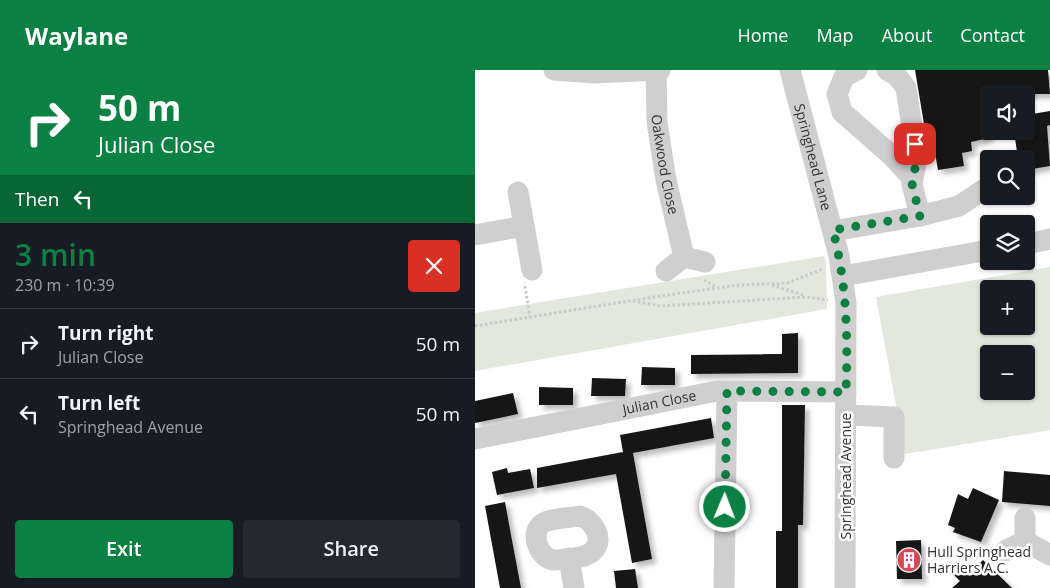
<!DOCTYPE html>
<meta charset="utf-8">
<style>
body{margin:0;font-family:"Open Sans",sans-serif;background:#242831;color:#f1f3f6;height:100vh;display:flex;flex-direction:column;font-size:19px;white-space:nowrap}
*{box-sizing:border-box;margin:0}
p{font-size:16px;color:#9ea1a6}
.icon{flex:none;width:28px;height:28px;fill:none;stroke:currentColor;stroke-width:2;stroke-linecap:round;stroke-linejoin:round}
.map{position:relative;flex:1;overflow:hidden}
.drawer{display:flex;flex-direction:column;background:#171b24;width:475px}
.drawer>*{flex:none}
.hud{background:#0b8043;color:#fff;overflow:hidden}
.tools{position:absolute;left:505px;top:15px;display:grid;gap:10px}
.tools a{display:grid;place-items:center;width:55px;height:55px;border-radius:5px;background:#171b24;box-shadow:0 1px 4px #0004;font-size:25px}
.pin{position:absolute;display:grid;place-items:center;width:42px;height:42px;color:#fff;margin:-21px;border-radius:10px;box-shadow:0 2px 8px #0006}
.me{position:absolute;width:55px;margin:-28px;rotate:1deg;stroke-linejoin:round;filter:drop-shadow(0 0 4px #0008)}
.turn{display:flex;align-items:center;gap:18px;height:105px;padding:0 15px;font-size:22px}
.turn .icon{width:65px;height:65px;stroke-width:2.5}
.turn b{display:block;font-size:35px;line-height:42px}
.then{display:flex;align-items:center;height:48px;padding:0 15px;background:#0003;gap:10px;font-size:19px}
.round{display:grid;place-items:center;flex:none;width:52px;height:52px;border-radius:5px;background:#242831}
.head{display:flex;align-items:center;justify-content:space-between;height:85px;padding:0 15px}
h1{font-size:30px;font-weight:600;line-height:38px;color:#0b8043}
.cta{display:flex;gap:10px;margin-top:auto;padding:10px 15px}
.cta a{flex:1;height:58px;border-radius:5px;background:#0b8043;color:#fff;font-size:20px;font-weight:600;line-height:58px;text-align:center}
.cta a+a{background:#242831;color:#f1f3f6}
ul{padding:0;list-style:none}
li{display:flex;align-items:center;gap:15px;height:70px;padding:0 15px;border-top:1px solid #363941}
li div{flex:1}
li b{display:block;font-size:19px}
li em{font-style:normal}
header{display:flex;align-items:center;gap:30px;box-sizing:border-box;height:70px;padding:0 25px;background:#0b8043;color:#fff}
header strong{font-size:24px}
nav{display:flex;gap:28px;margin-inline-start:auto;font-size:18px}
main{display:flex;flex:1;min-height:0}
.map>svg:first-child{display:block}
.green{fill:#e2e8dc;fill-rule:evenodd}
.building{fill:#191919;filter:url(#shadow)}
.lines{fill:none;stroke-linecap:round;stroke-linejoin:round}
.path{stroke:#c9c9c9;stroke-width:3;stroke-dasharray:2.5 2.5;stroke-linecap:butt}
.minor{stroke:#cfcfcf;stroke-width:21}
.route{stroke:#0b8043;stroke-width:9;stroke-dasharray:0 16.2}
.labels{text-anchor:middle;stroke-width:5;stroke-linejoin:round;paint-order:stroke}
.street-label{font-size:14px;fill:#323232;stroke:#fff}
.poi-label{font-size:14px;fill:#323232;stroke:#fff;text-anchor:start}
</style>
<header>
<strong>Waylane</strong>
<nav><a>Home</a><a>Map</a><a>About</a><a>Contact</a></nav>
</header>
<main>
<section class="drawer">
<div class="hud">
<div class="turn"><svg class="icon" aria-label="right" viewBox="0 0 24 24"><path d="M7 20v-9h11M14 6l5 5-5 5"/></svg><div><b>50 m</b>Julian Close</div></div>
<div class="then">Then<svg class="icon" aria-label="left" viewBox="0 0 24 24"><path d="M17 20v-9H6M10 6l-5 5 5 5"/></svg></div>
</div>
<div class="head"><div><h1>3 min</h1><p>230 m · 10:39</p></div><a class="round" style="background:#d93025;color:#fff"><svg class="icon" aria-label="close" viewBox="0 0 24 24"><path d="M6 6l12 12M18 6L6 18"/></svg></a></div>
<ul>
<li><svg class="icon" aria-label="right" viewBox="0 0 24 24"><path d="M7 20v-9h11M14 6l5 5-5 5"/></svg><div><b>Turn right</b><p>Julian Close</p></div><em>50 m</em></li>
<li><svg class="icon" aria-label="left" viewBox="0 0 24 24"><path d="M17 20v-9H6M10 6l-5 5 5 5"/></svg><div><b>Turn left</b><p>Springhead Avenue</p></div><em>50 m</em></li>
</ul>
<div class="cta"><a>Exit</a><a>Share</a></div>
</section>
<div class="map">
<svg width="575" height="518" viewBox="0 0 575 518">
<defs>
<filter id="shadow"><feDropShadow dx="4.5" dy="4.5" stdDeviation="2.5" flood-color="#0004"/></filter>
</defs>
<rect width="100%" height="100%" fill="#fff"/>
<!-- green -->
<g class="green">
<path d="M349,186L351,193L352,239L0,301V243Z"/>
<path d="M575,197V360L430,384L401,227ZM514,219H551V256H514ZM514,284H551V321H514Z"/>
</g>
<!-- building -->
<g class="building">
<path d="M440,0H573L575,24H506L511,51L514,50V68L496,72L497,81L487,83L489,96L463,100L455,54H449Z"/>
<path d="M575,41V55L572,56L575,96L551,100V89H543L539,61H551V45Z"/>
<path d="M323,263V303L216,304V285L307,284V264Z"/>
<path d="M167,297L200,298V315H166Z"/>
<path d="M117,308L151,309L150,326H116Z"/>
<path d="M64,317L98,318V335H64Z"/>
<path d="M38,323L43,344L0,353V331Z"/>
<path d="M307,335H330L328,455H323V518H301V461H307Z"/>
<path d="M236,348L239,368L158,383L177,489L157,493L141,404L62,418V398L148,382L145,365Z"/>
<path d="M32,398L33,403L55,399L59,418L22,425L17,402Z"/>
<path d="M529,401L575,405V436L527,432Z"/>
<path d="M498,418L524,430L506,472L478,462L480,458L473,455L483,424L493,429Z"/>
<path d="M30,432L36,465L46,518H25L10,436Z"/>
<path d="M446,470L447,509H422L421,471Z"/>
<path d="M508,490L537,518H477L485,511L478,504L488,495L496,502Z"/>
<path d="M160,499L163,518H141L139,501Z"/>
</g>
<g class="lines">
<!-- path -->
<g class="path">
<path d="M229,210L241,217"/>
<path d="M297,215L329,225"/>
<path d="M50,216L55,247"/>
<path d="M158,231L185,236L331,227L353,230"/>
<path d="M0,256L185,226L264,215L312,213L348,199"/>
</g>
<!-- minor -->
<g class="minor">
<path d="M79,0L119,3L185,0"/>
<path id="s1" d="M315,0L364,186L371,233L370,518"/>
<path d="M382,0L369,7L362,24L367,42L416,85L438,109"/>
<path id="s2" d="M181,1L182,52L191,110L209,187"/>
<path d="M43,122L57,200"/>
<path d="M445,146L484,136L514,116"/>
<path d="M358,161L445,146L437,114L442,88L431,18L422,6L412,0"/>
<path d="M0,165L49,156"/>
<path d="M551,174L575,169"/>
<path d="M191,201L209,187L230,192"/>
<path d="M368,206L514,180"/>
<path d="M371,345L419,347V388"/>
<path id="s3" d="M0,369L242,321L371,322"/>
<path d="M105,446C118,450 131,470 117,482C108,489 94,488 83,490C64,493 52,460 70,452C79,448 94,448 105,446Z"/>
<path d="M550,471L575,485"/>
<path d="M530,481L550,471V448"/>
<path d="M94,488L99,518"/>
<path d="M249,518L252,321"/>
</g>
</g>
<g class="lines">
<!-- route -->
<path class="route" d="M250,437L252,321L371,322C373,267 372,215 358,160L445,146L437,114L442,88L440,74"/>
</g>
<!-- icons -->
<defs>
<symbol id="building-disc" viewBox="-11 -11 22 22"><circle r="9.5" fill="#d74655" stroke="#fff"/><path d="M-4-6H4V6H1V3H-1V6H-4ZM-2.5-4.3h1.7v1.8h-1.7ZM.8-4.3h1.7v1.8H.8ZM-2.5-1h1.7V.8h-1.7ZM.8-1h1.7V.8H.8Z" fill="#fff"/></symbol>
</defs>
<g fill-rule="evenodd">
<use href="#building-disc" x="420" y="476" width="28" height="28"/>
</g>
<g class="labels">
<!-- street labels -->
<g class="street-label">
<text dy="5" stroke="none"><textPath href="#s1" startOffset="90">Springhead Lane</textPath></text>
<text dy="5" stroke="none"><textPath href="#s2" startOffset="94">Oakwood Close</textPath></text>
<text dy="5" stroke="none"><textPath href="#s3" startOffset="188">Julian Close</textPath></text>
<text transform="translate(371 406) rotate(-90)" y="5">Springhead Avenue</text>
</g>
<!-- poi labels -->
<g class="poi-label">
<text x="452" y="487">Hull Springhead<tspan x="452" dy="16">Harriers A.C.</tspan></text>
</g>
</g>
</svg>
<div class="tools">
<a><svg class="icon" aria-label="sound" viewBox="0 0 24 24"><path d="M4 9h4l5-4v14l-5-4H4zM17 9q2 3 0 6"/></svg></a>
<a><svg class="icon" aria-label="search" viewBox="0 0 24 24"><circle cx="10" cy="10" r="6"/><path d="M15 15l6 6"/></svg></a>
<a><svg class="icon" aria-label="layers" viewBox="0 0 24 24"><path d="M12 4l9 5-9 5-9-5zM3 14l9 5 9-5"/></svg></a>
<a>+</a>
<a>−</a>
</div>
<div class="pin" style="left:440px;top:74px;background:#d93025"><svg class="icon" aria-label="arrive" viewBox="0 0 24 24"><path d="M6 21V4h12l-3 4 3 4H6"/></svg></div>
<svg class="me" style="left:250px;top:437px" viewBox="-20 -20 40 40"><circle r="17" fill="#0b8043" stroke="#fff" stroke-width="3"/><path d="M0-11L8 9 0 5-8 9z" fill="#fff"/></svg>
</div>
</main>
